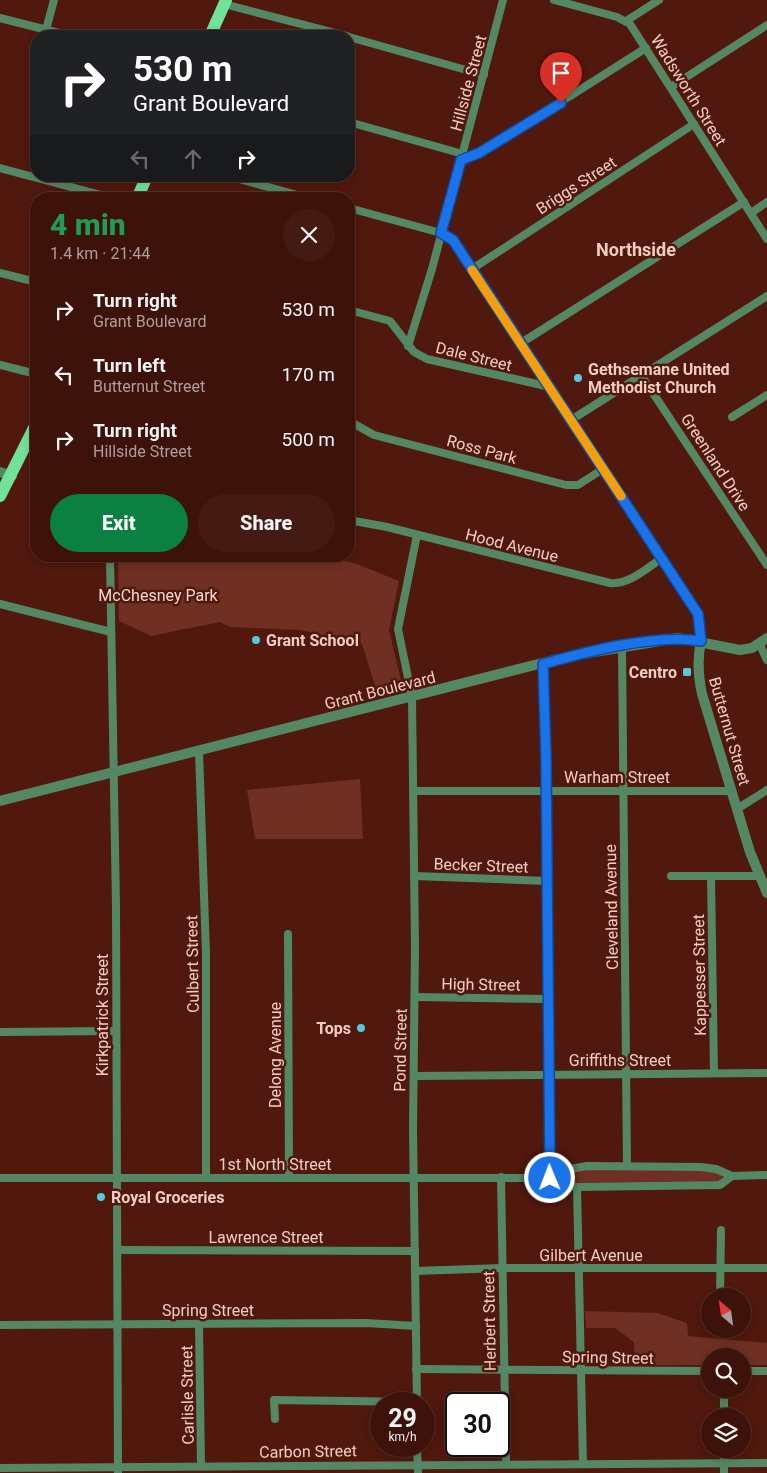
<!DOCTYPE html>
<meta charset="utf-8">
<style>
body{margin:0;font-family:Roboto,sans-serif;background:#441b13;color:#f1f3f6;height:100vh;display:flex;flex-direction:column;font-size:19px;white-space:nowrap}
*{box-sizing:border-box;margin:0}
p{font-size:16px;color:#ad9e9c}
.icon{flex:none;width:28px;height:28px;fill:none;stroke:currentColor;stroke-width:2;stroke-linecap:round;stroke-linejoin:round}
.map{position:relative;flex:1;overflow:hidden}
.sheet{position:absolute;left:30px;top:192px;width:325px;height:370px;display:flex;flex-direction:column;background:#3d120a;border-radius:20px;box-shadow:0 2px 8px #0003,0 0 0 1px #56322b}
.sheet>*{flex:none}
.top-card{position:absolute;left:30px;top:30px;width:325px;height:152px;border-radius:20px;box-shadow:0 2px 8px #0003,0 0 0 1px #56322b;background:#202124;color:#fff;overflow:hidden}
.needle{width:32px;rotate:331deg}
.fabs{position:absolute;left:701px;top:1288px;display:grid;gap:10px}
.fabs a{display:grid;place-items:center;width:50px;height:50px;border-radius:50%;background:#3d120a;box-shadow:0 2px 8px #0003,0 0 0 1px #56322b;font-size:25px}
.speed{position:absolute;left:370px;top:1392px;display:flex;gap:10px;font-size:25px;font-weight:700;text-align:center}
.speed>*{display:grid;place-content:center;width:65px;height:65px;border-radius:50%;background:#3d120a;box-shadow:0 2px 8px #0003,0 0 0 1px #56322b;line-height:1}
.speed small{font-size:12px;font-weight:400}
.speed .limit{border:2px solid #111;border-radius:8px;background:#fff;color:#111}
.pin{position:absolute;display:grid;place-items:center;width:42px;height:42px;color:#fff;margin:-51px -21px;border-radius:50% 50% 50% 0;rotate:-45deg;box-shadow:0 0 5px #0007}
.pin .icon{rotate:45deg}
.me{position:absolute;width:55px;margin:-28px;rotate:359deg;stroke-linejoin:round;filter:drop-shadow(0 0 4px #0008)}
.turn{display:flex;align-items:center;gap:18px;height:105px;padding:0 20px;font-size:22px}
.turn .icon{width:65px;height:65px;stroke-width:2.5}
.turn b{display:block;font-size:35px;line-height:42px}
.lanes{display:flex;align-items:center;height:48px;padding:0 20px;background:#0003;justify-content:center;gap:25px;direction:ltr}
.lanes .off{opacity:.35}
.round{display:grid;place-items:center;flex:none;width:52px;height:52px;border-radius:26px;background:#441b13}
.summary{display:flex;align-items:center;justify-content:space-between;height:85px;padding:0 20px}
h1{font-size:30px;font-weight:800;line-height:38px;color:#1e9e55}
.button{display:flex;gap:10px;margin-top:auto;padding:10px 20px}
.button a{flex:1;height:58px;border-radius:30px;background:#0b8043;color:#fff;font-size:20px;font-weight:800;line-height:58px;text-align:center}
.button a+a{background:#441b13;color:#f1f3f6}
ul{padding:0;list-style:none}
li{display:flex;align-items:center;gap:15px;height:65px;padding:0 20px}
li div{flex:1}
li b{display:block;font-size:19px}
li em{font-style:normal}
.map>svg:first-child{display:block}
.green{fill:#6f2f22}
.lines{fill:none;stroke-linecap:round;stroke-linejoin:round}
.minor{stroke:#548864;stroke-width:8}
.tertiary{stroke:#548864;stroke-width:10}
.primary{stroke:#71e398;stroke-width:12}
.route-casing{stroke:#114b97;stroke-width:12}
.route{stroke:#1a73e8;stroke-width:9}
.slow{stroke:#f59e0b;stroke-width:9}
.poi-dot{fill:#56c9e1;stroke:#51180d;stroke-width:2}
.labels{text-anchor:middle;stroke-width:5;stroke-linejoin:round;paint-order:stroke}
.street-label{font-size:16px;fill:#f1ccc3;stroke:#51180d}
.poi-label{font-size:16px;font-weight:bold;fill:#f1ccc3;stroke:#51180d;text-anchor:start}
.park-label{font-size:16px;fill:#f1d8d2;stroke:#51180d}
.neighbourhood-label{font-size:18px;font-weight:bold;fill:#f1ccc3;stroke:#51180d}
</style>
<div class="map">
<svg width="767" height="1473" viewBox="0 0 767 1473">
<rect width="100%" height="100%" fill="#51180d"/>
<!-- green -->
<g class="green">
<path d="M118,556H326L357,564L399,581L389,630L403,689L378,695L362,644L300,630L230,627L220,622L151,636L119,621Z"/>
<path d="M360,779L363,839H255L247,790Z"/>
<path d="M582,1169L710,1171L720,1173L723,1178L720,1181L578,1183L558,1177V1175Z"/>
<path d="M585,1311L658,1313L687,1323L688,1336L767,1343V1365H743L742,1356H710V1365H635L634,1342L615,1328H586Z"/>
</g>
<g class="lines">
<!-- minor -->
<g class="minor">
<path d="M554,0L617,17L630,24L767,239"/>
<path d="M224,4L347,36"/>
<path d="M0,18L71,36"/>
<path d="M626,21L659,0"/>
<path d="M46,30L54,0"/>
<path d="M349,37L484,75"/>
<path d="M671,87L767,25"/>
<path d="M349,122L463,154"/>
<path d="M461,160L477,155L646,48"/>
<path d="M0,168L116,199"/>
<path d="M228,176L312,199"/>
<path d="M349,208L441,233L453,240L698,613L701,641"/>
<path d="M751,213L767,202"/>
<path d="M472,269L694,124"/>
<path d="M0,273L36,282"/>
<path d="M349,310L390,321L414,352L427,359L550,387"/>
<path d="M521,343L744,202"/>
<path d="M408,346L432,269L503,0"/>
<path d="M0,365L36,374"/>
<path d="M641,375L767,565"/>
<path d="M732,417L767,395"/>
<path d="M571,420L767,296"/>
<path d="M349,421L374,435L566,485H578L603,469"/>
<path d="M349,520L387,527L610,583C629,585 647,568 662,558"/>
<path d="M110,556L116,906L118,1473"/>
<path d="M0,604L111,632"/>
<path d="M759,643L767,660"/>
<path d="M622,647L627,1166"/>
<path d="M543,664L546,740L550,1178"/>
<path d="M199,751L206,953V1178"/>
<path d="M413,791H732"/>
<path d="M737,809L767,790"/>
<path d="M414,876L547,881"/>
<path d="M671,876H758"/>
<path d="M711,876L714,1073"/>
<path d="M288,934L289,1177"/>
<path d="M415,997L548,999"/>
<path d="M0,1032L115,1031"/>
<path d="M414,1076L767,1073"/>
<path d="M501,1177L506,1464"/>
<path d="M0,1178H550L562,1185L577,1187L720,1185L732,1176"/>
<path d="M550,1178L558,1171L587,1166L701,1167L716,1169L732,1176L767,1175"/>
<path d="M577,1187L583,1464"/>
<path d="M118,1250L415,1251"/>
<path d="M415,1271L503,1268H767"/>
<path d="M720,1296L721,1230"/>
<path d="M199,1324L201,1466"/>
<path d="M0,1325L366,1323L416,1326"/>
<path d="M416,1369L710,1371"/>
<path d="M742,1371H767"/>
<path d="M724,1389V1416"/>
<path d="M417,1404L413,1130L415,947L412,697L398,629L417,535"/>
<path d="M275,1419L274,1400L417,1402"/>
<path d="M417,1446L418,1473"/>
<path d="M0,1468L767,1463"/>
<path d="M724,1473V1449"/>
</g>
<!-- tertiary -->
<g class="tertiary">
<path d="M0,472L12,476"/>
<path d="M701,641C697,660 698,675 702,694L750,852L767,893"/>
<path d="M0,801L570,656L678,638L740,650L752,648L767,638"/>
</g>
<!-- primary -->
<g class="primary">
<path d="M210,36L226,0"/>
<path d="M137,199L147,176"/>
<path d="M0,496L36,424"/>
</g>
</g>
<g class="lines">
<defs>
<path id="route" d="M550,1178L546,757L543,664C589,651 655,634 701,641L698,614L453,240L441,233L461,160L479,153L561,103"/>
</defs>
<!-- route casing -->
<use href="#route" class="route-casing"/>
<!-- route -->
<use href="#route" class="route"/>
<!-- slow -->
<path class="slow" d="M472,270L621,496"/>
</g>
<!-- markers -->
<g class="poi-dot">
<circle cx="578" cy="378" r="5"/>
<circle cx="256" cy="640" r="5"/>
<rect x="682" y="667" width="10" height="10" rx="2.5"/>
<circle cx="361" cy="1028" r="5"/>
<circle cx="101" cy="1197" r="5"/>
</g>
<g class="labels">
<!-- street labels -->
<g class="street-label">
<text transform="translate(468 83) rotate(-75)" y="6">Hillside Street</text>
<text transform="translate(689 90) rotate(58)" y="6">Wadsworth Street</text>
<text transform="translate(576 185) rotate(-33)" y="6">Briggs Street</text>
<text transform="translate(474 356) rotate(14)" y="6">Dale Street</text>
<text transform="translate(482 449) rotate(15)" y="6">Ross Park</text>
<text transform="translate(716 462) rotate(57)" y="6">Greenland Drive</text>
<text transform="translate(512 545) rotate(14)" y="6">Hood Avenue</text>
<text transform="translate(380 690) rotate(-14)" y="6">Grant Boulevard</text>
<text transform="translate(730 731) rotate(74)" y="6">Butternut Street</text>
<text x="617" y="783">Warham Street</text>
<text transform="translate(481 865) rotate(2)" y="6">Becker Street</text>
<text transform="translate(611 907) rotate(-91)" y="6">Cleveland Avenue</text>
<text transform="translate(192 964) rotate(-91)" y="6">Culbert Street</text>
<text transform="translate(699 975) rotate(-91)" y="6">Kappesser Street</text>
<text transform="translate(481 984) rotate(1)" y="6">High Street</text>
<text transform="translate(102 1015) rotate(-90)" y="6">Kirkpatrick Street</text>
<text transform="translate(400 1050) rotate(-89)" y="6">Pond Street</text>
<text transform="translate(275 1055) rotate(-90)" y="6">Delong Avenue</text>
<text x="620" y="1066">Griffiths Street</text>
<text x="275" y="1170">1st North Street</text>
<text x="266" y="1243">Lawrence Street</text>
<text x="591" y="1261">Gilbert Avenue</text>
<text x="208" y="1316">Spring Street</text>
<text transform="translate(489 1321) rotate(-91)" y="6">Herbert Street</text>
<text transform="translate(608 1357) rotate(1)" y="6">Spring Street</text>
<text transform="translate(187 1395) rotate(-91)" y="6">Carlisle Street</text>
<text transform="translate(308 1451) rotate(-1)" y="6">Carbon Street</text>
</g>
<!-- poi labels -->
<g class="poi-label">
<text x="588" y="375">Gethsemane United<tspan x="588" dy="18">Methodist Church</tspan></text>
<text x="266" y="646">Grant School</text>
<text x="677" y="678" text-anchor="end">Centro</text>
<text x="351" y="1034" text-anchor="end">Tops</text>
<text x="111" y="1203">Royal Groceries</text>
</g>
<!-- park labels -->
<g class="park-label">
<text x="158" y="601">McChesney Park</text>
</g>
<!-- neighbourhood labels -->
<g class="neighbourhood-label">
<text x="636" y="256">Northside</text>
</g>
</g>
</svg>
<div class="fabs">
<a><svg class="needle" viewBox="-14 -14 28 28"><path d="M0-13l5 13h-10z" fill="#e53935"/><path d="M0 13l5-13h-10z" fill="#ad9e9c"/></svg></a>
<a><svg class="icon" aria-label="search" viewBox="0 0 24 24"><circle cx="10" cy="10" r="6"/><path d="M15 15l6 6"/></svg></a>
<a><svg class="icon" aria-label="layers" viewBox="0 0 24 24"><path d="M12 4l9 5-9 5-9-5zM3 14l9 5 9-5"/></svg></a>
</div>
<div class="speed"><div>29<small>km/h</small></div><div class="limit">30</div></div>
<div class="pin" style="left:561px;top:103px;background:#d93025"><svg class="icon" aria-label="arrive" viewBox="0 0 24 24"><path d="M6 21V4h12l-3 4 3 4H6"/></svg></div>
<svg class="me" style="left:550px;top:1178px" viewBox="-20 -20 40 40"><circle r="17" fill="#1a73e8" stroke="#fff" stroke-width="3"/><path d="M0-11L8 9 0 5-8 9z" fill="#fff"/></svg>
<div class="top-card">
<div class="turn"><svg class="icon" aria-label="right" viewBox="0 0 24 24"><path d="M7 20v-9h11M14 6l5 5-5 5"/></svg><div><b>530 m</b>Grant Boulevard</div></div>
<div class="lanes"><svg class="icon off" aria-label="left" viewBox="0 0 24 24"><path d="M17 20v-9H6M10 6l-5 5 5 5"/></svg><svg class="icon off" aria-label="ahead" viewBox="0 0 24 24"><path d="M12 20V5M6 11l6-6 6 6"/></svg><svg class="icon" aria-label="right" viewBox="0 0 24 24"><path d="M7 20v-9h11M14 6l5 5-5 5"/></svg></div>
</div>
<section class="sheet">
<div class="summary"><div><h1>4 min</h1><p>1.4 km · 21:44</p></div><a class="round"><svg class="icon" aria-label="close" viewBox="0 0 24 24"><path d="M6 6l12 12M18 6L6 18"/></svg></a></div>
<ul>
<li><svg class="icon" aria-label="right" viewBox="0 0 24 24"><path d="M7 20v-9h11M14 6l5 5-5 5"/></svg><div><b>Turn right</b><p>Grant Boulevard</p></div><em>530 m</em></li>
<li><svg class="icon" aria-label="left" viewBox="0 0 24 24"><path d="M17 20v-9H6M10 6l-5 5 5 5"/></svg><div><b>Turn left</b><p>Butternut Street</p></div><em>170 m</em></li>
<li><svg class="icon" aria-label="right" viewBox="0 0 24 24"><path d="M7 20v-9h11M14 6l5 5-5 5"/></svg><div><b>Turn right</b><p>Hillside Street</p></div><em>500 m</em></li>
</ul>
<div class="button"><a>Exit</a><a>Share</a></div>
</section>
</div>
